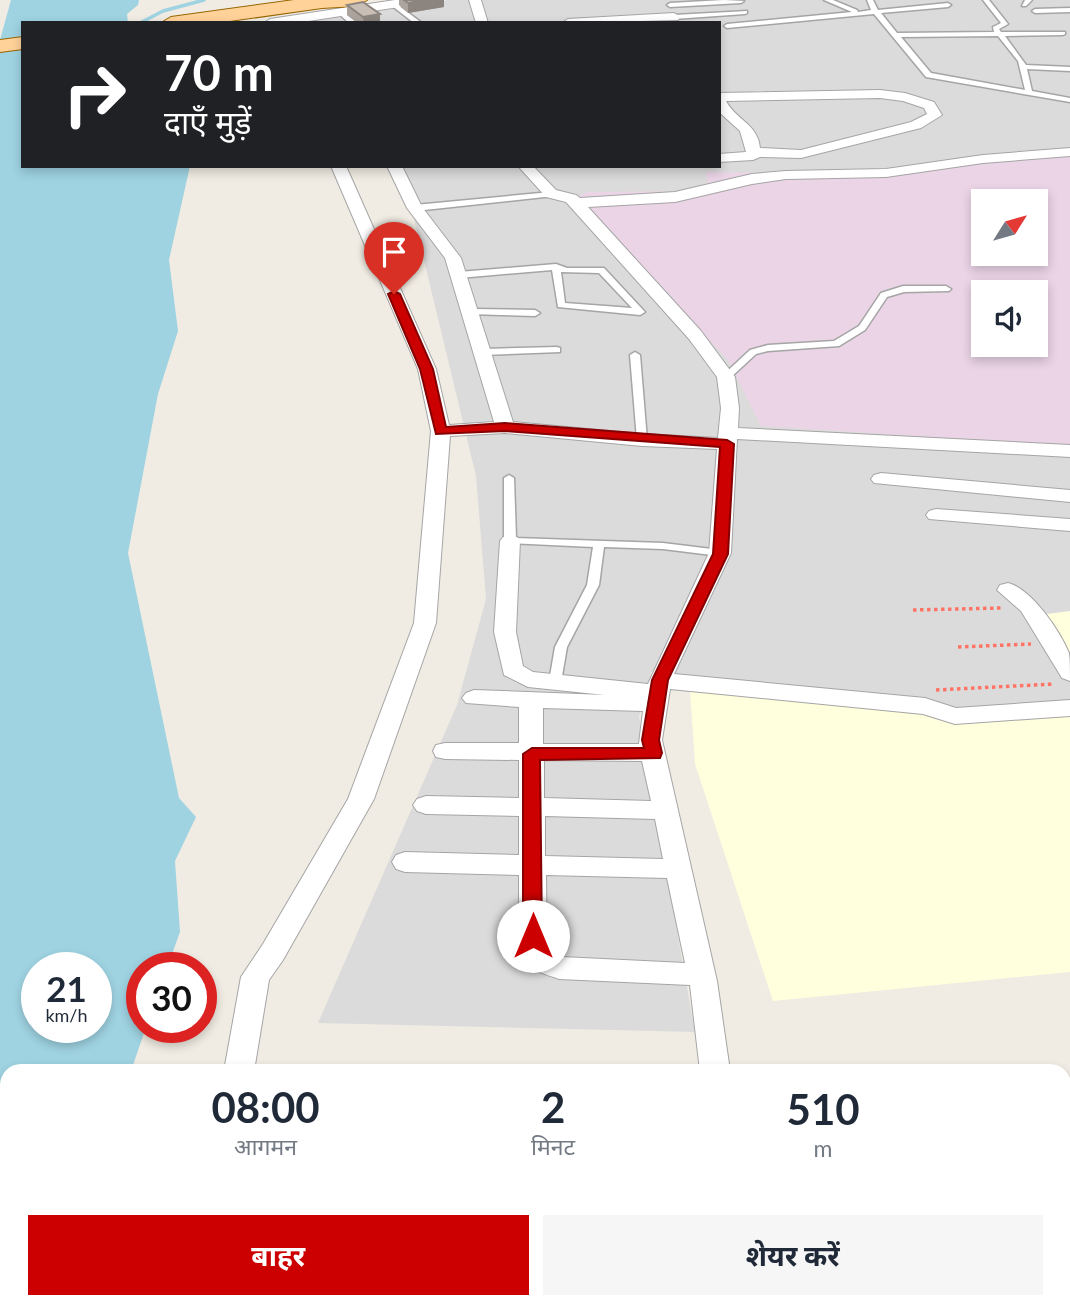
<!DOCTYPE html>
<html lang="hi">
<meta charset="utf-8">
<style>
body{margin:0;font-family:Lato,"Noto Sans Devanagari",sans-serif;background:#f6f6f7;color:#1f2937;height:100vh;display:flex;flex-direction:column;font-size:26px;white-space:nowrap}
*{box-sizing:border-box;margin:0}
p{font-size:23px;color:#747a83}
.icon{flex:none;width:38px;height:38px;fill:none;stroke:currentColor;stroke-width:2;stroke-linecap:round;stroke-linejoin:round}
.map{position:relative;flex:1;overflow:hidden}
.panel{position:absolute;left:0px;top:1064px;width:1071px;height:245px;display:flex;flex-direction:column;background:#fff;border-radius:21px 21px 0 0;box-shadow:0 4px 10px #0003}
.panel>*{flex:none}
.hud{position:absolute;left:21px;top:21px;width:700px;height:147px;border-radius:0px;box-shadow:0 4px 10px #0003;background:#202124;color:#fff;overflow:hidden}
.needle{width:46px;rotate:53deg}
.buttons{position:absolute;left:971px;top:189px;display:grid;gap:14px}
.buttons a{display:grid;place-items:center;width:77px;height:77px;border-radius:0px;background:#fff;box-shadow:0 4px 10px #0003;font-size:35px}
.speed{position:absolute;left:21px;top:952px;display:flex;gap:14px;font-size:35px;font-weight:700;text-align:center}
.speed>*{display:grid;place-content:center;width:91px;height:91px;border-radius:50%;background:#fff;box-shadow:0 4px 10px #0003;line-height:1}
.speed small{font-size:18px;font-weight:400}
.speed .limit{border:10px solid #d22;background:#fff;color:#111}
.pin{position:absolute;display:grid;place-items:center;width:60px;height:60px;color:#fff;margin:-72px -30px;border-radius:50% 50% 50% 0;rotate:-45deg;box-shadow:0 0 7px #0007}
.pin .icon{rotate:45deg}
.me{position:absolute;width:77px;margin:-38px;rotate:0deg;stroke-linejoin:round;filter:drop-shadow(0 0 5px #0008)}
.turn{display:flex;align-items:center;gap:24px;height:147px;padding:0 28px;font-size:32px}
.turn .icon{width:91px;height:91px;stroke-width:2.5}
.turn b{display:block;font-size:49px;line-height:60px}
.eta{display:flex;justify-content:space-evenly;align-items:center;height:119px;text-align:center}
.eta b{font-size:42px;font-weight:700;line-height:49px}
.button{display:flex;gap:14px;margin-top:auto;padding:14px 28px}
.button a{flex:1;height:80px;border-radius:0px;background:#cc0001;color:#fff;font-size:28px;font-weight:700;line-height:80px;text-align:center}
.button a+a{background:#f6f6f7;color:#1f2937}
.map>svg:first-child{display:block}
.residential{fill:#dcdbdb;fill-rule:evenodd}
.industrial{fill:#ead4e6;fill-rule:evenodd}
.education{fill:#ffd}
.water{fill:#9fd3e2;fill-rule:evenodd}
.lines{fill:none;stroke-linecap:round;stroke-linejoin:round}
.stream{stroke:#9fd3e2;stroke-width:3.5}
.service-casing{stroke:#a5a5a5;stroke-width:3}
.minor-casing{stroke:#a5a5a5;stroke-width:2}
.primary-casing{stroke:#986500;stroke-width:2}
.path{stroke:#ff7465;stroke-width:3.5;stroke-dasharray:3.5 3.5;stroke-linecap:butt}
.service{fill:#fff;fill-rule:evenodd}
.minor{fill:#fff;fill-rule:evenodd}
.primary{fill:#ffd299;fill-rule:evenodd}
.rail{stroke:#6c6c6c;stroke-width:7;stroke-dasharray:18 18;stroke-linecap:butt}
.wall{fill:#aca39d}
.shaded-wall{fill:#8c857f}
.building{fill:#c8beb6;stroke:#8c857f;stroke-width:2}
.route{fill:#cc0001;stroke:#850001;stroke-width:2}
</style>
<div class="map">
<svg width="1070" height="1309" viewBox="0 0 1070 1309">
<rect width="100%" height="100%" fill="#f0ece3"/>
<!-- residential -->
<g class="residential">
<path d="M448,0H1070V611L1048,615L1070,657V703L955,707L651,672L639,717L695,1032L318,1023L457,705L486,599L476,476L407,190L388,166H719V23H305ZM984,201H1036V254H984ZM984,292H1036V345H984Z"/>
<path d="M1064,1299L1070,1300V1309H453V1302H1064Z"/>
</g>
<!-- industrial -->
<path class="industrial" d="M1070,153V446L761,426L728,360L577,197L587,192L709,191L706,172L811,174L886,171ZM984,201H1036V254H984ZM984,292H1036V345H984Z"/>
<!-- education -->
<g class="education">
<path d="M1070,611V657L1047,614Z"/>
<path d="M690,690L924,711L1070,715V972L773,1001L695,764Z"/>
</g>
<!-- water -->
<path class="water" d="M11,0H139L138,5L127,14L128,23H23V166H190L169,260L178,331L158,394L128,553L179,798L196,817L175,861L180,932L167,968H142V1027H146L131,1071H7V1302H82L84,1309H0V40ZM37,968H96V1027H37Z"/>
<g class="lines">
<!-- stream -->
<path class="stream" d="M140,23L163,11L204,0"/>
<defs>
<g id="service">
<path d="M724,0L744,1L741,3L670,7L667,5L670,3Z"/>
<path d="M824,0H833L857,10L858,12L871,10L867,0H873L878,10L948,3L951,5L948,7L881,13L897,33L994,32L993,27L1001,23L983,0H989L1008,24L999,29L1001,32H1065V34L1063,35L1005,36L1026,65L1070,67V71L1027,69L1032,91L1070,98V102L926,77L874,14L727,28L724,26L727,24L852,12ZM998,36L1018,61L1025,90L931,73L901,37Z"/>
<path d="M1025,0H1032L1026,6H1022Z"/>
<path d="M391,3H395L422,23H414L391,5Z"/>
<path d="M1070,8V12L1035,13L1032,11L1035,9Z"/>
<path d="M338,11H342L357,23H349L338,13Z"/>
<path d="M747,11V13L745,14L674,19L671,17L674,15Z"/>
<path d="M551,192H554V196L415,211L411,208L415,205Z"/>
<path d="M556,264L567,268H604L645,312L640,315L558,307L552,270L459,278L455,275L459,272ZM561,272L599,273L632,308L565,303Z"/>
<path d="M946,286L951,289L949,291L904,292L887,297L865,330L839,346L768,351L756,354L729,379L726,380L721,377L750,350L768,345L834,341L859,326L881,293L903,286Z"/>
<path d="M470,309L535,310L540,313L535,316L467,314L465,312Z"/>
<path d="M557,347L560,348V352L483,355L478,352L483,349Z"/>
<path d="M635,352L640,355L647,440L642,443L637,440L630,355Z"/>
<path d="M509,475L514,478L516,538L663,543L720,550L726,553L720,556L663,549L604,547L599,585L567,647L561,682L559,685H551L549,682L555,647L587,585L593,547L506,543L504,541V478Z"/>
</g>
<g id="minor">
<path d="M395,0H424L418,4L296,23H264L270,19Z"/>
<path d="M469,0H481L488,23H476Z"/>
<path d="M674,13L680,17L678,20L562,23L568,19Z"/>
<path d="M880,90L905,93L934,102L942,115L921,128L801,158L760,157L753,160L719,162V154L746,152L740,131L719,112V93ZM880,98L903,101L924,108L927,114L911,122L801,150L760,148C758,124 736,120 726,101Z"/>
<path d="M1070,148V156L983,163L886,177L786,179L752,184L675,202L588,207L701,331L735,377L739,408L738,428L1070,445V457L737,439L731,553L674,674L925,698L956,708L1070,700V716L955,724L923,714L670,689L662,740L717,981L730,1071H700L690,985L559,979C545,974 526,969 519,956V875L405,872L396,869L392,862L396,855L405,852L519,855V816L426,814L417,811L413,805L417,799L426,796L519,798V760L445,759L436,757L433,751L436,745L445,743H519V707L466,703L462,698L466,693L474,690L605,695L528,687L504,675L494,632L500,541L503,537H517L520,541L516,632L523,666L533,672L648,684L709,553L717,449L642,446L505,433L450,436L436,623L374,799L283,960L269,980L254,1071H224L241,977L263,944L348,799L414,623L431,431L418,369L331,166H346L436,369L449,425L494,422L445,258L407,208L387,166H402L422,207L461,258L513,422L642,434L718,438L721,408L717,377L689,339L566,202L546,197L518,166H533L556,190L576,195L580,198L675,192L752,174L786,171L886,169L983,155ZM543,708L643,711L639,744H543ZM544,760L642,761L651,801L544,798ZM545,816L655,819L663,859L545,856ZM546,875L667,878L685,963L562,957L547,950Z"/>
<path d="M881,473L1070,490V502L874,483L871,479L874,475Z"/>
<path d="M936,509L1070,519V531L929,519L926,515L929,511Z"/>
<path d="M1008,583C1032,589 1060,631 1069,653C1070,660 1070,672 1070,681L1062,678L1021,611L997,590L1000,585Z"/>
<path d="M730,1302H764L765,1309H731Z"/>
</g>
<g id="primary">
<path d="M294,0H367L357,6L322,8L216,23H161L171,17Z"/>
<path d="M23,37V49L0,52V40Z"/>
</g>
</defs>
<!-- service casing -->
<use href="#service" class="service-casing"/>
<!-- minor casing -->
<use href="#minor" class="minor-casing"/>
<!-- primary casing -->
<use href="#primary" class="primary-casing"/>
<!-- path -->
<g class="path">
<path d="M913,610L1001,608"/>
<path d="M958,647L1031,644"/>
<path d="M936,690L1054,684"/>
</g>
<!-- service -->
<use href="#service" class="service"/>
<!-- minor -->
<use href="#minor" class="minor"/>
<!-- primary -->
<use href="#primary" class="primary"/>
<!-- rail -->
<g class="rail">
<path d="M1064,1105H1070"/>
<path d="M0,1141H7"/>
<path d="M1064,1169H1070"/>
<path d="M0,1198H7"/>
</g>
</g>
<!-- wall -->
<g class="wall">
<path d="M399,0H444V7L408,13L399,5Z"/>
<path d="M347,5L380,14V23H359L347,15Z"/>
</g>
<!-- shaded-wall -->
<g class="shaded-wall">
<path d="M425,0H444V7L408,13V3Z"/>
<path d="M380,14V23H364L363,17Z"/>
</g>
<!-- building -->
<g class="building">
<path d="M404,0H425L408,3Z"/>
<path d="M363,2L380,14L363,17L347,5Z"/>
</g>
<!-- route -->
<path class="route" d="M394,291L400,294L433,369L446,427L505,423L727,440L734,444L728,554L668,680L659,740L662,753L660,758L540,760L542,936L539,941L533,943L526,941L523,936V754L532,748H644L642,740L652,680L713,554L720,447L505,431L436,434L420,369L388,294Z"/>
</svg>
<div class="buttons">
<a><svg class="needle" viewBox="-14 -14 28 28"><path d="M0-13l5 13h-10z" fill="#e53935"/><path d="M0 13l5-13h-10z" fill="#747a83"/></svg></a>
<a><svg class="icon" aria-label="sound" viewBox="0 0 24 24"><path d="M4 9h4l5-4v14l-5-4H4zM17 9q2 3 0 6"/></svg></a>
</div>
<div class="speed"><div>21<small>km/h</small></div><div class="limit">30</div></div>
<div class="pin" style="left:394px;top:294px;background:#d93025"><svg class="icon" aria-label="arrive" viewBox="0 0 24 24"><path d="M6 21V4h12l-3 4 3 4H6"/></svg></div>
<svg class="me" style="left:533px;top:936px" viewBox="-20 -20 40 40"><circle r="19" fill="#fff"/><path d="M0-13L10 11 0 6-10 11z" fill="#cc0001"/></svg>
<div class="hud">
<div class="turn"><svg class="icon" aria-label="right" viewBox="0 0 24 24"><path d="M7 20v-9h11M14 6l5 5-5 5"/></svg><div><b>70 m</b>दाएँ मुड़ें</div></div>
</div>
<section class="panel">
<div class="eta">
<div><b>08:00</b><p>आगमन</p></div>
<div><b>2</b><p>मिनट</p></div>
<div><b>510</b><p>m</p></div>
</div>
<div class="button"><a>बाहर</a><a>शेयर करें</a></div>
</section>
</div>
